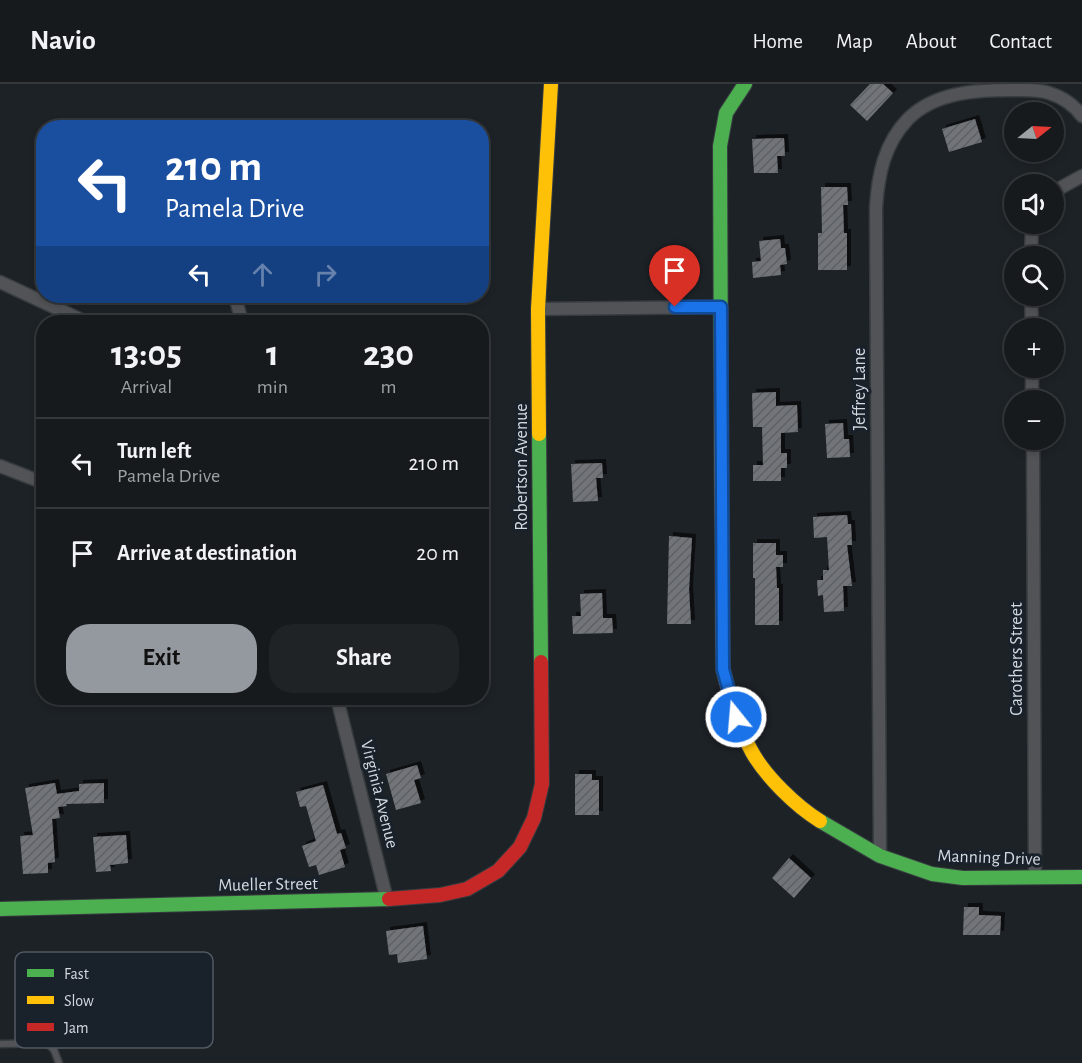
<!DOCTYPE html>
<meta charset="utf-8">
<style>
body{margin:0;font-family:"Alegreya Sans",sans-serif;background:#1f2326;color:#f1f3f6;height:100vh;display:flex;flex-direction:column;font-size:22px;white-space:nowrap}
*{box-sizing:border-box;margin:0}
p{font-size:20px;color:#9ea1a4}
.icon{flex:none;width:33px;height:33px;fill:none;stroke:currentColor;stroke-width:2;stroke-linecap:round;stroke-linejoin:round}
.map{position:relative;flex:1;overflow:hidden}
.panel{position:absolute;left:36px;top:231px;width:453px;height:390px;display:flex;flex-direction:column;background:#161a1d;border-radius:24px;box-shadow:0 3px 9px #0003,0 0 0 2px #35383b}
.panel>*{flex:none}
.hud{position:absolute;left:36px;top:36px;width:453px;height:183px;border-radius:24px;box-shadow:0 3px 9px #0003,0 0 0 2px #35383b;background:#1a4fa0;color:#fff;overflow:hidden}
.needle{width:39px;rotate:72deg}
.controls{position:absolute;left:1004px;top:18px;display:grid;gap:12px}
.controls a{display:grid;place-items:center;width:60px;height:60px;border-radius:50%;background:#161a1d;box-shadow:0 3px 9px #0003,0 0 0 2px #35383b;font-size:30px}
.pin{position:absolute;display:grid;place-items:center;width:51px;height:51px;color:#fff;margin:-62px -26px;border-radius:50% 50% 50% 0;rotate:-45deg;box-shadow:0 0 6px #0007}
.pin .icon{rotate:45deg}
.me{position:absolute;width:66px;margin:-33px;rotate:343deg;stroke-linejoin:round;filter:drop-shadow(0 0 4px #0008)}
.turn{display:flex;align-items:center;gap:21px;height:126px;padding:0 30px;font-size:27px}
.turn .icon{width:78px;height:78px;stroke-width:2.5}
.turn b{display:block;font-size:42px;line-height:51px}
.lanes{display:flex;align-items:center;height:57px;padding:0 30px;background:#0003;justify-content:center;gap:30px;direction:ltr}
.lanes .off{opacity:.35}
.eta{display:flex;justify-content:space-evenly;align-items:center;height:102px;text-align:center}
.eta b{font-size:36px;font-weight:700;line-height:42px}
.action{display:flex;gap:12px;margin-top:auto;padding:12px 30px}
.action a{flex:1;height:69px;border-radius:24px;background:#94999f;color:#111;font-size:24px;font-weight:700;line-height:69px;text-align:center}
.action a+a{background:#1f2326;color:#f1f3f6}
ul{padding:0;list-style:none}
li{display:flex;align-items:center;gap:18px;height:90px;padding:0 30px;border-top:2px solid #35383b}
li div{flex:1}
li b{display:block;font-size:22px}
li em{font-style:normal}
header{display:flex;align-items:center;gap:36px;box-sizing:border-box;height:84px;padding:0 30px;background:#161a1d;border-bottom:2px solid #35383b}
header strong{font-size:28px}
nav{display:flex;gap:33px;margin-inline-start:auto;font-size:21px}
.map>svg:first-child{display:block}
.building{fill:url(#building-hatch);filter:url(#shadow)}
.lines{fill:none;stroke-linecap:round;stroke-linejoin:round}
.lane-casing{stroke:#373c40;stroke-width:9}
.street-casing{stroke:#373c40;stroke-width:15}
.fast-casing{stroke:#373c40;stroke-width:16}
.slow-casing{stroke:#373c40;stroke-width:16}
.jam-casing{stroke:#373c40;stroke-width:16}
.lane{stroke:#515356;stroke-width:6}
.street{stroke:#515356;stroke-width:12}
.fast{stroke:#4caf50;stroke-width:14}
.slow{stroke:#ffc107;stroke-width:14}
.jam{stroke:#c62828;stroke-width:14}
.route-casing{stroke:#114b97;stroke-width:15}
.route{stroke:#1a73e8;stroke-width:10}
.labels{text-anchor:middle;stroke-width:6;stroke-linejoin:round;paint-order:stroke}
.street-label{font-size:18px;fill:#d4d9e0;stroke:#19212b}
.key{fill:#19212b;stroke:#515861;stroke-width:1.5}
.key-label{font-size:16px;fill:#d4d9e0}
</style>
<header>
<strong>Navio</strong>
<nav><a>Home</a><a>Map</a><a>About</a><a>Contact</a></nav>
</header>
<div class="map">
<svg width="1082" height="979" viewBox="0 0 1082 979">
<defs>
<pattern id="building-hatch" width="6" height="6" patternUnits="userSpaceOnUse" patternTransform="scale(1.5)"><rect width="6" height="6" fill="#71757a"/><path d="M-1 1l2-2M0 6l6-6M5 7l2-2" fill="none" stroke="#5d6064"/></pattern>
<filter id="shadow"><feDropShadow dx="4" dy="-4" stdDeviation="0" flood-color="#0009"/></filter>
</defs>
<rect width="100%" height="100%" fill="#1d2227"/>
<!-- building -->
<g class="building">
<path d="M870,0H883L893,9L867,37L850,21Z"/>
<path d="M975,35L982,58L949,68L942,45Z"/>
<path d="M784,54L785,72H777L778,89H754L752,55Z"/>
<path d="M821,103H847L848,121H843L844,149H847V186H818V149H822Z"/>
<path d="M780,155L781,164H785L787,180L780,181L781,191L753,194L752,178L761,177L759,157Z"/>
<path d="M776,308V322L797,321L798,348L781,349V369H787V384H781V397H753V381H763L762,343H753L752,309Z"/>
<path d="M843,339L844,355H849L850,373L827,374L825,340Z"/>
<path d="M602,379L603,394H596L598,417L573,418L571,380Z"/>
<path d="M847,431L848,440H851L852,461H847L852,502H843L844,527L824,528L823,511L818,512L817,496H823V486H829L827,453L814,454L813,433Z"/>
<path d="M669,452L692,454L689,505L691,540H667Z"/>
<path d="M753,459H776V471H783V483H776L777,504H779V541H755V494H753Z"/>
<path d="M602,509L603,534H612L613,549L573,550L572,532H581L580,510Z"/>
<path d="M417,681L421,694L414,696L421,719L396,726L386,690Z"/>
<path d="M575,690H592V696H599V731H575Z"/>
<path d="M55,699L57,710L79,707V700L104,699V719L66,720L67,722L58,723L60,734L52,735L55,778L48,779V789L23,790L20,752L33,751L25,704Z"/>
<path d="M323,701L337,750L341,749L346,764L340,766L345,783L319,791L316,781L309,783L302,762L316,757L306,722L300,723L296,708Z"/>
<path d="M126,751L128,779L110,781L111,787L96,788L93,753Z"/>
<path d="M789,774L811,794L794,814L772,794Z"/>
<path d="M964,823H979V831L1001,832L1000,851H963Z"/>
<path d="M423,842L427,875L398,879L397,870L389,871L386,847Z"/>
</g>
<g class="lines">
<defs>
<path id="lane" d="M0,960L48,959L54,966L59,979"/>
<g id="street">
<path d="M1053,108L1082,92"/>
<path d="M1031,172L1032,140"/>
<path d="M0,198L86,238"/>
<path d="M235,212L242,238"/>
<path d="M1031,212L1032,244"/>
<path d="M538,225L721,223"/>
<path d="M1032,284V316"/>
<path d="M1033,356L1035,793"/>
<path d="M0,382L44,399"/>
<path d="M337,614L387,816"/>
<path d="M880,772L876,124C878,91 884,60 908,35C935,8 976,6 1012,6C1024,6 1037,5 1049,9C1062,13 1074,21 1082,32"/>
</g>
<g id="fast">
<path d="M721,302L720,62L726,29L745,0"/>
<path d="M539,350L541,578"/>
<path d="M820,737L880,772L932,790L963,794L1082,793"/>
<path d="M0,825L389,815"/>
</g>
<g id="slow">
<path d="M721,302L723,585C730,613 738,643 752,668C766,693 796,722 820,737"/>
<path d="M539,350L538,225L551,0"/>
</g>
<path id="jam" d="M389,815L440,811L467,805L498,787L520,763L534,734L542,700L541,578"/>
</defs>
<!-- lane casing -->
<use href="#lane" class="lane-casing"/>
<!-- street casing -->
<use href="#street" class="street-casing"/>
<!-- fast casing -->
<use href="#fast" class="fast-casing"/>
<!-- slow casing -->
<use href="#slow" class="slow-casing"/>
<!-- jam casing -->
<use href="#jam" class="jam-casing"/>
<!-- lane -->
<use href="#lane" class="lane"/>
<!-- street -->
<use href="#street" class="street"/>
<!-- fast -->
<use href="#fast" class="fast"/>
<!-- slow -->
<use href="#slow" class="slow"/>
<!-- jam -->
<use href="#jam" class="jam"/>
</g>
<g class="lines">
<defs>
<path id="route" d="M675,223H721L723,585L736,633"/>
</defs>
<!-- route casing -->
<use href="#route" class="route-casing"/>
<!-- route -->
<use href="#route" class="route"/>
</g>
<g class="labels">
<!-- street labels -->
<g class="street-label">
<text transform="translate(859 305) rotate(-90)" y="6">Jeffrey Lane</text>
<text transform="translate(521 383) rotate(-90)" y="6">Robertson Avenue</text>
<text transform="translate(1016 575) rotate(-90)" y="6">Carothers Street</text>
<text transform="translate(380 710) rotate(76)" y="6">Virginia Avenue</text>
<text transform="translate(989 773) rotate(2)" y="6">Manning Drive</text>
<text transform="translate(268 800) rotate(-1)" y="6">Mueller Street</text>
</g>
</g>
<!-- legend -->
<rect x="15" y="868" width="198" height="96" rx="9" class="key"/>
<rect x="27" y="885" width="27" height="8" fill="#4caf50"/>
<rect x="27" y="912" width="27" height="8" fill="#ffc107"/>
<rect x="27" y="939" width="27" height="8" fill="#c62828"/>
<g class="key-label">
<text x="64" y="895">Fast</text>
<text x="64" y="922">Slow</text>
<text x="64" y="949">Jam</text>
</g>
</svg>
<div class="controls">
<a><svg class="needle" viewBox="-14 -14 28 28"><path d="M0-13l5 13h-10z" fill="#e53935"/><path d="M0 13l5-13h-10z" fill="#9ea1a4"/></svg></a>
<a><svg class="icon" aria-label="sound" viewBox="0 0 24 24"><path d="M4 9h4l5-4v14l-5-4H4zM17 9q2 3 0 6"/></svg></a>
<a><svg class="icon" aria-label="search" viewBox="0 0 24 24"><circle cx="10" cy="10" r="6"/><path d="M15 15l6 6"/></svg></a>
<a>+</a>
<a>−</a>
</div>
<div class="pin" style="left:675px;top:223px;background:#d93025"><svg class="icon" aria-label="arrive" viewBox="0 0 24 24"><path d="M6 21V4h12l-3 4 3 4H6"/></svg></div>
<svg class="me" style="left:736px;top:633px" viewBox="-20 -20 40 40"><circle r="17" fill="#1a73e8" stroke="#fff" stroke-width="3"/><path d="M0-11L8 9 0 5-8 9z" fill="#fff"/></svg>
<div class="hud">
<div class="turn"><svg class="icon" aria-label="left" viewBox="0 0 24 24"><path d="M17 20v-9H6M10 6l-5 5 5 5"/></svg><div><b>210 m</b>Pamela Drive</div></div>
<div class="lanes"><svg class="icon" aria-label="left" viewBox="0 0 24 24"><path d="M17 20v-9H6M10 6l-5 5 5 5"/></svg><svg class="icon off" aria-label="ahead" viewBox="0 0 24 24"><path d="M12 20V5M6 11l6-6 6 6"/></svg><svg class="icon off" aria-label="right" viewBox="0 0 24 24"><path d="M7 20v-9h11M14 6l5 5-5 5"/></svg></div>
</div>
<section class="panel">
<div class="eta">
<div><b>13:05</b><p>Arrival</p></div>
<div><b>1</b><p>min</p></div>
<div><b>230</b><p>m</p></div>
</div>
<ul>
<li><svg class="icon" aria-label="left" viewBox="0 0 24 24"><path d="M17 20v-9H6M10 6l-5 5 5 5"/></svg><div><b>Turn left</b><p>Pamela Drive</p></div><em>210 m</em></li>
<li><svg class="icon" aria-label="arrive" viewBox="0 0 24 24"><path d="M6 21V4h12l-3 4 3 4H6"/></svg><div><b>Arrive at destination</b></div><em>20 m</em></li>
</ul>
<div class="action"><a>Exit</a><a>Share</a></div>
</section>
</div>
